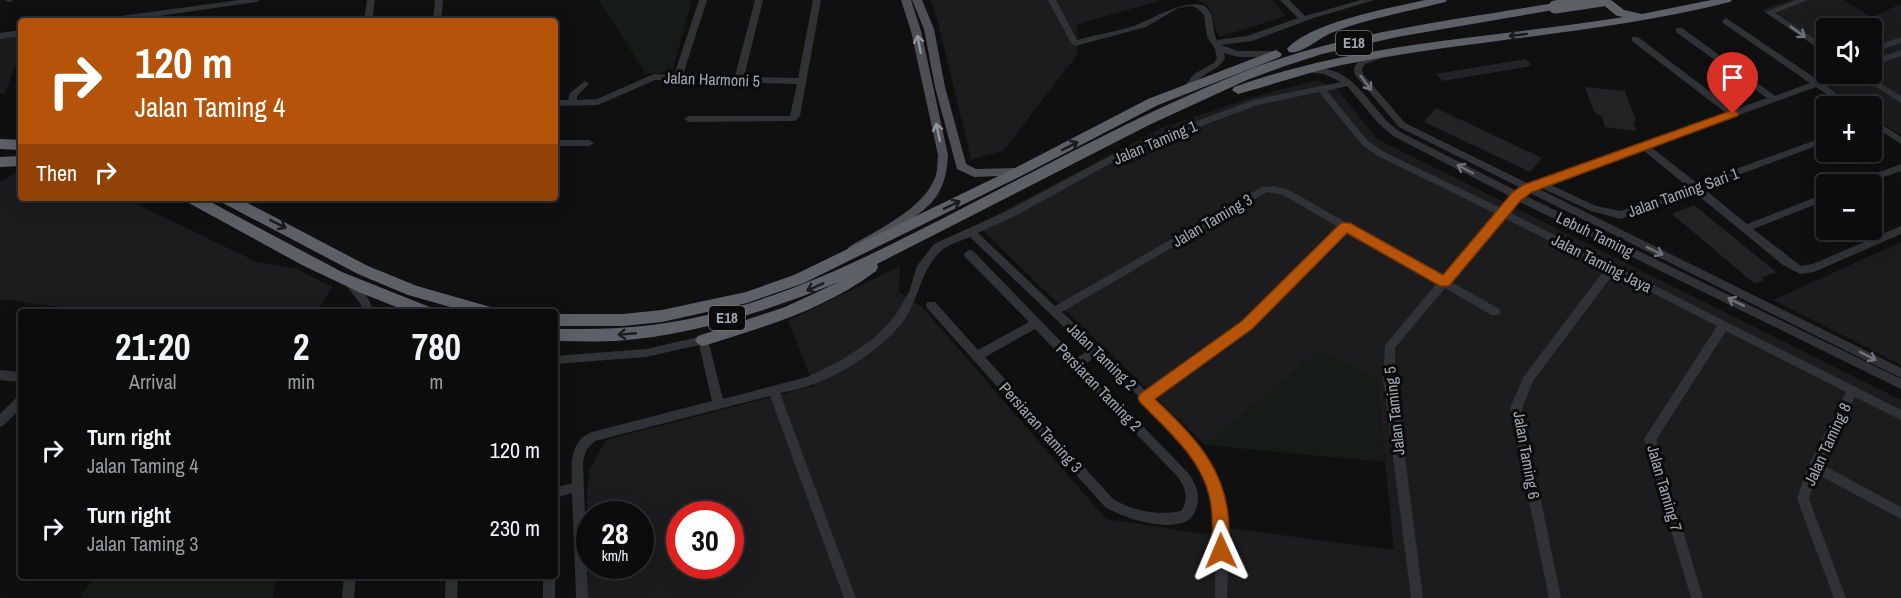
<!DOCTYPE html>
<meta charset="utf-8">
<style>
body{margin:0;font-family:"Archivo Narrow",sans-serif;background:#151516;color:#f1f3f6;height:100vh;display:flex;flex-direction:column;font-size:22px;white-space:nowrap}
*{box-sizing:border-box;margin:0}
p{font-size:20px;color:#9a9b9d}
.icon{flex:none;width:33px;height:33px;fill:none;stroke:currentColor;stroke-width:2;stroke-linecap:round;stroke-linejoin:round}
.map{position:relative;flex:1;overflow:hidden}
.details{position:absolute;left:18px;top:309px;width:540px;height:270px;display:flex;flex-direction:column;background:#0c0c0d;border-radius:6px;box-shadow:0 6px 24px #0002,0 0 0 2px #2c2c2e}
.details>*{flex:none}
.banner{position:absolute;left:18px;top:18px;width:540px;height:183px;border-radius:6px;box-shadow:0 6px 24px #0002,0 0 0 2px #2c2c2e;background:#b45309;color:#fff;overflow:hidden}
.buttons{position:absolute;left:1816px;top:18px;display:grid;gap:12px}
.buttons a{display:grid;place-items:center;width:66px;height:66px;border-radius:6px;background:#0c0c0d;box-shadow:0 6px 24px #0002,0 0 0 2px #2c2c2e;font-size:30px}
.speed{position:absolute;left:576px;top:501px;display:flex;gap:12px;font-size:30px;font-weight:700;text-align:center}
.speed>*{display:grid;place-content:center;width:78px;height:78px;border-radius:50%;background:#0c0c0d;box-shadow:0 6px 24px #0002,0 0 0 2px #2c2c2e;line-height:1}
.speed small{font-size:15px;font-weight:400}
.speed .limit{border:9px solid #d22;background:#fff;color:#111}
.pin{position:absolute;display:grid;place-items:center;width:51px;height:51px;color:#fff;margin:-62px -26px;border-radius:50% 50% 50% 0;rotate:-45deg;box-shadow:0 0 6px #0007}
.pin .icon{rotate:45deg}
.me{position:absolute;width:66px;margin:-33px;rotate:359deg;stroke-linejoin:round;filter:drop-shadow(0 0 4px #0008)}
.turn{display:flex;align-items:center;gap:21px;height:126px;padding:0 18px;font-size:27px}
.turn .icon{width:78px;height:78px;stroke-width:2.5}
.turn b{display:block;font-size:42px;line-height:51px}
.then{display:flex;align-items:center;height:57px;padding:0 18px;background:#0003;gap:12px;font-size:22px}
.eta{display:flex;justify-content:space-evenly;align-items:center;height:102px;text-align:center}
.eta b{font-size:36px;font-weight:700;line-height:42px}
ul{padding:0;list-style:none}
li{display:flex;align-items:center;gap:18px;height:78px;padding:0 18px}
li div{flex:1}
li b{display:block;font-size:22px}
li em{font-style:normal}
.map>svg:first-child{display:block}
.built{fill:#1c1c1e;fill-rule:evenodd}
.green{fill:#171b17}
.building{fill:#232325}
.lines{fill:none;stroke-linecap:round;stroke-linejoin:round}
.minor{fill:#313236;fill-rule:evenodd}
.major{fill:#4e4f55;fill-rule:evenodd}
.highway{fill:#5e6067;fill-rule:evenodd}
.highway-bridge{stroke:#5e6067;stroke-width:13}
.oneway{stroke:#6f727a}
.oneway2{stroke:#1c1c1e}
.oneway3{stroke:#91959f}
.route{fill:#b45309;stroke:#753606;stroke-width:1.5}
.labels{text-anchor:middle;stroke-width:6;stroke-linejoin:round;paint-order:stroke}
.shield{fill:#0b0b0c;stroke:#757880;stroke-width:1.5}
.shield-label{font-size:15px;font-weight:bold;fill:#a2a7b1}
.street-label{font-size:16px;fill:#a2a7b1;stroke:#0b0b0c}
</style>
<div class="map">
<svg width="1901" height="598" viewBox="0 0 1901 598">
<rect width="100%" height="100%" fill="#101011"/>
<!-- built -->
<g class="built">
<path d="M930,0H1163L1077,24V55L1003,151L971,159L937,18Z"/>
<path d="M1198,0H1273L1286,16L1219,37L1208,6Z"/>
<path d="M1790,0H1844L1871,17L1901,4V135L1872,116V106H1858L1824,83L1854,74H1872V28H1827V54L1761,10Z"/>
<path d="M21,36V54L4,94H0V38Z"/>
<path d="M1317,80L1339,91L1377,139L1901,400V598H588L587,492L590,469L606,440L814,386L788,321L900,266L899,292L923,308L1106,519L1205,534L1228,528L1394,550L1377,378L1321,350L1205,445L977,225L1161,128L1247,99ZM590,514H640V566H590ZM680,514H730V566H680Z"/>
<path d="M21,169V198H124L257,262L295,268L332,287L317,312H98L0,299V182Z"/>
<path d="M1901,242V365L1773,300Z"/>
</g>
<!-- green -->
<g class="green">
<path d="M599,0H692L672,72L646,74Z"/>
<path d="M1321,350L1377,378L1385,462L1205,445Z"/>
<path d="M95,576H276L273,598H80Z"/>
</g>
<!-- building -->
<g class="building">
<path d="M1526,59L1532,66L1442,81L1436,74Z"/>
<path d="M1585,87L1625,91L1636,121H1633L1636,131L1605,127L1602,117L1594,112Z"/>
<path d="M1436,108L1542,158L1530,172L1424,122Z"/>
<path d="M1694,205L1776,272L1761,278L1764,280L1755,284L1672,214Z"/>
</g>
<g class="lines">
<!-- minor -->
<g class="minor">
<path d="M4,0H13L9,2Z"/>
<path d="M239,0H260L256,2L124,21H102L106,18Z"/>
<path d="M367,0H375L372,21H364Z"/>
<path d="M435,0H443L441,21H433Z"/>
<path d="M699,0H707L683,75L735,76L755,0H763L744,77L798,78L813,0H821L800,116L795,121L689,122L684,119L689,116H790L797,84L655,80L598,105L555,106V100H568L570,93L585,81L589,84L577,96V100L597,99L654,74L674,75Z"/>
<path d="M1048,0H1056L1077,40C1097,34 1123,31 1141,23C1159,15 1185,0 1205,6C1216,16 1211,29 1217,40L1247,36L1298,18L1280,0H1289L1305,16L1361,0H1374L1314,18L1252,41L1221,45L1238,51H1277L1281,54L1277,57H1238L1224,53L1225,58C1218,70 1212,69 1202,77C1196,81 1193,88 1187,91L1183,88L1194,74L1214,63L1217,58L1215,49L1207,37L1204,15L1197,8L1191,6L1178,8L1146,27L1075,46L1071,43Z"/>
<path d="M1796,0H1808L1775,13L1827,47V54L1765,12Z"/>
<path d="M1726,18L1818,80L1837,74H1848L1847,76L1824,84L1854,106H1845L1816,87L1651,147L1697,183L1827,136V142L1703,188L1747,224L1827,193V200L1753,229L1801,266L1813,264L1901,226V234L1814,272L1800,274L1783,265L1694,192L1621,219L1591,211L1539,187L1537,188L1901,368V378L1528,192L1524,195L1901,379V389L1518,201L1509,212L1901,410V420L1855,397L1821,464L1901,507V519L1817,474L1809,499L1846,598H1834L1797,499L1808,466L1846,392L1726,331L1656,440L1703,598H1691L1644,439L1717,326L1614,273L1533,381L1522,408L1561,598H1549L1510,408L1524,376L1605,269L1504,218L1450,281L1499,309L1500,312L1499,315H1491L1445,288L1395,348V377L1423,598H1411L1383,377L1385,347L1386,344L1437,283L1346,231L1251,328L1153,398C1182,424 1212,453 1222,491C1232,525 1228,563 1227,598H1215C1215,563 1219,527 1210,492C1198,442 1132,392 1095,357L1084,365L1189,474C1196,485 1201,496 1196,509C1194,514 1192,518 1187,521C1166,532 1124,518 1105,507L927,308L926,305L927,302H935L978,350L1029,322L965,257L964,254L969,250L973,251L1077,358L1088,350L970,237C961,241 948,244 941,251C920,270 919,301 902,323C881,349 843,374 811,385C801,389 790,391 780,393L856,598H844L770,396L595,441L586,450L583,462L588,598H576L572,493L555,498V488L572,483C571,463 570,441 592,432L712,401L699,345L646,357L555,364V356L646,349L703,336L707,337L708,340L723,399L807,377L842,360L874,338L895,316L909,292L917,266L934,244L1011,209L1125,148L1253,100L1341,82L1324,74L1305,72L1304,70C1309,66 1315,68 1321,68C1359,72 1371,112 1400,132L1517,191L1521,188L1399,127L1355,75L1354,68L1359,60L1379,53L1382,54V58L1365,64L1362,68L1363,74L1405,123L1529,184L1726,113L1632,41V37H1638L1734,110L1767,98L1676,32V28H1682L1775,96L1810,83L1723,23L1722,21ZM1347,86L1378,123L1393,136L1511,197L1501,208L1384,152L1368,141L1327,91ZM1319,92L1362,145L1378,156L1496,214L1442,277L1289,190L1274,186L1262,187L1055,306L978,233L1017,215L1131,152L1258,105ZM1643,150L1688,187L1621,211L1596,206L1549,184ZM1267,192L1283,195L1338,227L1243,322L1146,391L1062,312ZM1035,329L1177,476C1185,487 1190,499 1181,511C1158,516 1133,511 1113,499L985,357Z"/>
<path d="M21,30V36L0,39V33Z"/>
<path d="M1901,37V43L1872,53V47Z"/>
<path d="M1901,50V56L1872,66V60Z"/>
<path d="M1856,74H1865L1901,96V103Z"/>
<path d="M1872,118L1901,137V144L1872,125Z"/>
<path d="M555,140H589L594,143L589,146H555Z"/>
<path d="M1901,164V171L1864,184H1851L1853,182Z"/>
<path d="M349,279L353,280L368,298L374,312H364L360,303L344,283Z"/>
<path d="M0,370L21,372V382L0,380Z"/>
<path d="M21,395V408L4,425L0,427V414L17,397Z"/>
<path d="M555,575V598H543V576Z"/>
<path d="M344,576H356L354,598H342Z"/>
<path d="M446,576H458L457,598H445Z"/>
</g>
<!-- major -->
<g class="major">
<path d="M901,0H911L921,31L948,155C946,201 925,210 890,233C878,240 866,250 853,254L849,253L847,250L849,247C878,229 922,210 935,178C938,171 937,162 938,155L911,31Z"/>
<path d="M912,0H922L934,29L945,87L966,164L976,169L1018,168L1023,172L1022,175L974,177L957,169L935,87L924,29Z"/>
</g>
<!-- highway -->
<g class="highway">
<path d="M1425,0H1447L1445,2C1407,12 1368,18 1331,33C1319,38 1301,55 1289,52L1287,49C1311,22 1390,8 1425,0Z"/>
<path d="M1597,0H1611L1624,10L1642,14L1711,0H1732L1730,2C1606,33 1478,39 1352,63C1313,70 1276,84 1238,94L1232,90L1234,87C1359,42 1494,38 1624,17L1617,16Z"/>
<path d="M1555,3L1559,5V9L1397,37L1322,54L1285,66L1247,80L1151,124L877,264L878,267L876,271C824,310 764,327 703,346L698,344L695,340L698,336L785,307L839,282C767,311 693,336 615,341C595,342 575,341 555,341V329C594,329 633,329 672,322C774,305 868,257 959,210C1051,163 1142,113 1238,74C1339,33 1448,21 1555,3Z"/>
<path d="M1276,50L1282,54L1280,57L1158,105L1023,175L804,283L747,303L662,322L623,326H555V314H623L662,310L746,292L794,275L1013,169L1148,99Z"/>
<path d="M0,139L21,140V150L0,149Z"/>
<path d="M21,156V166L0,167V157Z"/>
<path d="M185,198H203L342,272L432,308L435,312H409L361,293L302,265L187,202Z"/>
<path d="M219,198H238L368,266L417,286L494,308L497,312H468L408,295L358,274L221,202Z"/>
</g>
<!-- highway-bridge -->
<path class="highway-bridge" d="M1555,7L1602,0"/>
</g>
<!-- one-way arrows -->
<defs><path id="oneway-shaft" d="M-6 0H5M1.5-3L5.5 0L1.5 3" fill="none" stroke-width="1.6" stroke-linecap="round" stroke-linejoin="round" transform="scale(1.5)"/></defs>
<g class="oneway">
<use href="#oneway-shaft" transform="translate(1798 32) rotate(35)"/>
<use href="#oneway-shaft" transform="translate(1366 83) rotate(53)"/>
<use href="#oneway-shaft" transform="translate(1465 169) rotate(-152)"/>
<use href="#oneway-shaft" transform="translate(1655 251) rotate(26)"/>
<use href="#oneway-shaft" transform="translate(1736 302) rotate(-154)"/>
<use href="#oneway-shaft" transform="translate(1868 356) rotate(27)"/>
</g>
<g class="oneway2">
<use href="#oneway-shaft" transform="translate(1518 35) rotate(173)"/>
<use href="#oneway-shaft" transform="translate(1070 146) rotate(-27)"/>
<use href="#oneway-shaft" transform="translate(952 205) rotate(-26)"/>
<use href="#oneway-shaft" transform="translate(278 224) rotate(27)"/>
<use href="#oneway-shaft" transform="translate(815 287) rotate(156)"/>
<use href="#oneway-shaft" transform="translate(627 334) rotate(175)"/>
</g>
<g class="oneway3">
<use href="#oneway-shaft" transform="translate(919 44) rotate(-101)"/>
<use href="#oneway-shaft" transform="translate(938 132) rotate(-102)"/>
</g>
<!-- route -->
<path class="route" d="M1733,110L1739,114L1737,116L1532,192L1521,200L1449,286H1440L1347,233L1252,329L1155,399C1195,438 1228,469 1229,529C1229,538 1230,548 1226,556L1221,559L1215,556L1213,551C1212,533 1214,513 1209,495C1200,457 1166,429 1140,402L1138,398L1140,394L1242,321L1341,223H1350L1443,275L1512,193L1523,185Z"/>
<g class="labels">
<!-- shield labels -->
<g class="shield">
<rect x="1336" y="31" width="36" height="24" rx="4.5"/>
<rect x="709" y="306" width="36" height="24" rx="4.5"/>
</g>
<g class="shield-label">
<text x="1354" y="48">E18</text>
<text x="727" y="323">E18</text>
</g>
<!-- street labels -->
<g class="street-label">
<text transform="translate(712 79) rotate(2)" y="6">Jalan Harmoni 5</text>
<text transform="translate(1155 142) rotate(-23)" y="6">Jalan Taming 1</text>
<text transform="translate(1683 192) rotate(-20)" y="6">Jalan Taming Sari 1</text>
<text transform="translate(1212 220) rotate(-30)" y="6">Jalan Taming 3</text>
<text transform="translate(1595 234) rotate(26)" y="6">Lebuh Taming</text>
<text transform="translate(1602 263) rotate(27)" y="6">Jalan Taming Jaya</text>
<text transform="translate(1102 356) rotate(44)" y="6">Jalan Taming 2</text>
<text transform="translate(1099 387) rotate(46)" y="6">Persiaran Taming 2</text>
<text transform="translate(1394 411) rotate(-96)" y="6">Jalan Taming 5</text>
<text transform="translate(1041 427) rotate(48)" y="6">Persiaran Taming 3</text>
<text transform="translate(1827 444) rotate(-65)" y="6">Jalan Taming 8</text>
<text transform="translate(1527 455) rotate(80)" y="6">Jalan Taming 6</text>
<text transform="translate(1665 488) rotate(74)" y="6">Jalan Taming 7</text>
</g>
</g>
</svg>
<div class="buttons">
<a><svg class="icon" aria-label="sound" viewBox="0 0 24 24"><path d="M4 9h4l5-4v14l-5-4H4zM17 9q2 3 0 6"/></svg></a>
<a>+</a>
<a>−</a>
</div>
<div class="speed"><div>28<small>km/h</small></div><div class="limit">30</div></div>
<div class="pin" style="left:1733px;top:114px;background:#d93025"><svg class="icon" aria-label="arrive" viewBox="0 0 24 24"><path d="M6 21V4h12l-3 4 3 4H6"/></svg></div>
<svg class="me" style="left:1221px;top:551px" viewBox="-20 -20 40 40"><path d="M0-17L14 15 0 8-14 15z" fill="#b45309" stroke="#fff" stroke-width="4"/></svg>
<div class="banner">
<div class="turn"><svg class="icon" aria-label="right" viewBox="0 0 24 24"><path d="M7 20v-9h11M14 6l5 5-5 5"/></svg><div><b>120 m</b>Jalan Taming 4</div></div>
<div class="then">Then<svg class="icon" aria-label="right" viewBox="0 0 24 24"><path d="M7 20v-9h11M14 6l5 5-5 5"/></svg></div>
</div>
<section class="details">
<div class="eta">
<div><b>21:20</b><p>Arrival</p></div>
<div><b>2</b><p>min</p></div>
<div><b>780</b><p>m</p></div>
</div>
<ul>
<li><svg class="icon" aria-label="right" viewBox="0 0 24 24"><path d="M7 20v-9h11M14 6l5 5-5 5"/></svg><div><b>Turn right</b><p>Jalan Taming 4</p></div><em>120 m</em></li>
<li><svg class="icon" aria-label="right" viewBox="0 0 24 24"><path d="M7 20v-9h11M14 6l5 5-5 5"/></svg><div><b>Turn right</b><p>Jalan Taming 3</p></div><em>230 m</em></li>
</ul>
</section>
</div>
